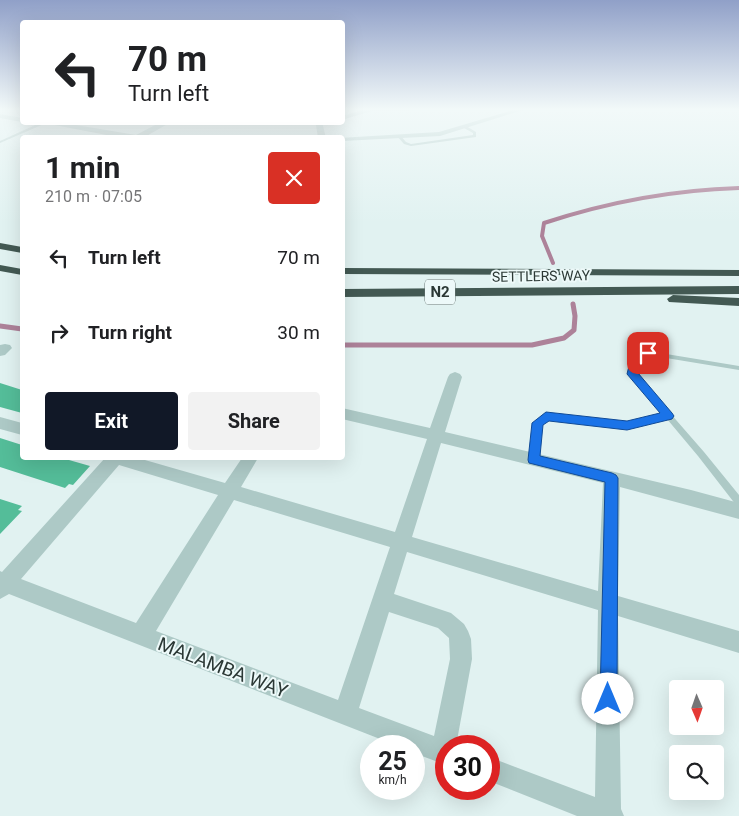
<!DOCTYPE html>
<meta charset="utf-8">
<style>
body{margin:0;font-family:Roboto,sans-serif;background:#f2f2f2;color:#202124;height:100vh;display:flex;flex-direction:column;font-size:19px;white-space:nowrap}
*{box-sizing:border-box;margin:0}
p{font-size:16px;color:#757577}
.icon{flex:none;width:28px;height:28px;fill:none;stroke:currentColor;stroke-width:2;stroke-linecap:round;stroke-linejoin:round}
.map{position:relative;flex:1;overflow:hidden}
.panel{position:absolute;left:20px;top:135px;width:325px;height:325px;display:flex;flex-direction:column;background:#fff;border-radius:5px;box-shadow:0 5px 20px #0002}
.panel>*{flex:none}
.guide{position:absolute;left:20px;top:20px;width:325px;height:105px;border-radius:5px;box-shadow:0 5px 20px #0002;background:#fff;color:#202124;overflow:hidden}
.needle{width:32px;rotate:178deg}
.buttons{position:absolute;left:669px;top:680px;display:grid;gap:10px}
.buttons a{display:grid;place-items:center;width:55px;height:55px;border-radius:5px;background:#fff;box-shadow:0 5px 20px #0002;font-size:25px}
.speed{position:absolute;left:360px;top:735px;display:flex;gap:10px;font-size:25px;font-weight:700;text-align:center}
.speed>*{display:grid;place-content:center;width:65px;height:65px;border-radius:50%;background:#fff;box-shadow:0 5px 20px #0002;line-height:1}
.speed small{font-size:12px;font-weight:400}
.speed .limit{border:8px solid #d22;background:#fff;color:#111}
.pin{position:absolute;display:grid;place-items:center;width:42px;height:42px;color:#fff;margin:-21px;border-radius:10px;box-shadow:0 2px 8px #0006}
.me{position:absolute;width:55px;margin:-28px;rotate:0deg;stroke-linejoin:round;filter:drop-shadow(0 0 4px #0008)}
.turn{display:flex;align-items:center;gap:18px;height:105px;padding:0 25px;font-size:22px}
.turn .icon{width:65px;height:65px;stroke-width:2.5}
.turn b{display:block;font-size:35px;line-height:42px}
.round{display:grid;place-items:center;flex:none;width:52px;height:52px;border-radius:5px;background:#f2f2f2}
.head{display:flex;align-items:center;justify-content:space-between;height:85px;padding:0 25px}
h1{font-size:30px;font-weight:700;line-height:38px}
.action{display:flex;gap:10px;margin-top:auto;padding:10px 25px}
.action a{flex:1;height:58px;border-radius:5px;background:#111827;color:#fff;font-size:20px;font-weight:700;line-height:58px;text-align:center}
.action a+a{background:#f2f2f2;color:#202124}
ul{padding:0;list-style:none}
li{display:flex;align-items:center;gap:15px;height:75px;padding:0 25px}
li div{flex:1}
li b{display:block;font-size:19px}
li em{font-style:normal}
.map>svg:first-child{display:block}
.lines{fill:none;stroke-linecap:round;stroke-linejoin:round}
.stream-far1{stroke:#ad8299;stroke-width:4}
.stream{stroke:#ad8299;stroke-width:5}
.building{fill:#54bd99}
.lane{fill:#adc9c6;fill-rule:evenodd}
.street{fill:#adc9c6;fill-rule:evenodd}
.highway{fill:#435953;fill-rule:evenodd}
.route{fill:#1a73e8;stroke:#114b97}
.labels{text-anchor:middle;stroke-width:4;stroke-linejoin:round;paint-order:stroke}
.far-street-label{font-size:14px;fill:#2b3835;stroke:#edf9f9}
.shield{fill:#edf9f9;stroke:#657270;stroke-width:1}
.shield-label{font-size:15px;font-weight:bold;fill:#2b3835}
.near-street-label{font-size:19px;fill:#2b3835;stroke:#edf9f9}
</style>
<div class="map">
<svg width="739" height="816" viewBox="0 0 739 816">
<rect width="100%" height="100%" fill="#e1f2f1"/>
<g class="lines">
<!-- stream-far1 -->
<path class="stream-far1" d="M553,263L542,236L544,223C608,202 672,190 739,188"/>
<!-- stream -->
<g class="stream">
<path d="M0,326L22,329"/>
<path d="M342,345H532L564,338L574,330L575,316L573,304"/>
</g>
</g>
<!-- building -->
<g class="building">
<path d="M0,383L22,390V413L0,407Z"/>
<path d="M0,438L22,445V458H62L90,466L73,485L69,484L65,488L0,467Z"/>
<path d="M0,499L22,506L18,510L22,511L0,534Z"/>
</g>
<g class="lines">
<!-- lane -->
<g class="lane">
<path d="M42,122L46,123L0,143V141Z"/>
<path d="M464,126H466L476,132V137L411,146L404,144L397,136L400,135L406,142L411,144L473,135V133L464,128Z"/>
<path d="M648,351L739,366V370L648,355L639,358L636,374L704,452L739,495V506L736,505L698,456L667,419L627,429L548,419L542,424L538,460L537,462L534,463L531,462L530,460L534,423L543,414L546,413L627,423L663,414L628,374L634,355Z"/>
</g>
<!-- street -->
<g class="street">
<path d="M366,109H412L409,111H372L342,120V116Z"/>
<path d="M517,109H526L440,136L342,141V138H339L439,132Z"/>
<path d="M0,114L22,118V122L0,118Z"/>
<path d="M39,122H58L136,135L161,122H171L143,138H122Z"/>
<path d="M313,122H322L326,138H318L316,125Z"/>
<path d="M5,344L10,345L12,348L5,355L0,356V345Z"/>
<path d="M455,372L460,374L462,377L445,432L691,490L739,503V519L620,487L618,596L739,631V653L618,616L621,809L624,816H577L489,781V757L595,797L598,610L407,552L394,594L451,613L464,624L468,631L471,639L472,659L456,746H446V765L414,753V746H398L9,594L0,599V571L2,572L105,458H138L225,483L242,458H258L241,487L395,532L427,439L342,419V408L430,428L448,377L450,374ZM441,443L603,483L598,591L412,537ZM119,465L218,495L136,623L21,579ZM234,500L390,547L338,700L156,631ZM389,612L438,628L449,638L450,659L434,736L359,708Z"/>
<path d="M0,417L22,423V435L0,429Z"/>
</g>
<!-- highway -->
<g class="highway">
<path d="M0,243L22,247V253L0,249Z"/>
<path d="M0,265L22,269V275L0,271Z"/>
<path d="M342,268L739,270V276L342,274Z"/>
<path d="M739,286V294L342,297V289Z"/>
<path d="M673,295L739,298V306L669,302L667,299Z"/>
</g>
</g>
<!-- sky -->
<linearGradient id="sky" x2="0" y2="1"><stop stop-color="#90a0c8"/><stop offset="0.49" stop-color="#f2f9f9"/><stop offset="1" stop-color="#f2f9f9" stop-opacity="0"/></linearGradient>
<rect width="739" height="223" fill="url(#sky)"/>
<!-- route -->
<path class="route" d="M648,350L653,353L651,355L640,359L638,373L672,413L674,416L672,419L627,430L549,421L543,425L540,456L612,473L616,475L618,478L617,699L614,706L608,708L602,706L600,699L605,482L529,463L528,460L532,423L546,412L627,421L660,413L627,374L632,354Z"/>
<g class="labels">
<!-- far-street labels -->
<g class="far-street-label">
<text transform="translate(541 276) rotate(-1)" y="5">SETTLERS WAY</text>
</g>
<!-- shield labels -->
<rect class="shield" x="425" y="279.5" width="30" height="25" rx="4"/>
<g class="shield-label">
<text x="440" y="297">N2</text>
</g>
<!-- near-street labels -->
<g class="near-street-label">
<text transform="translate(223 667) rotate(21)" y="7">MALAMBA WAY</text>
</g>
</g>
</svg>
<div class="buttons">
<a><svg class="needle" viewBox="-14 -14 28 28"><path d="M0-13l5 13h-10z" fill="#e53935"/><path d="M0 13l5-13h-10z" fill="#757577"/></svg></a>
<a><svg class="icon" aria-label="search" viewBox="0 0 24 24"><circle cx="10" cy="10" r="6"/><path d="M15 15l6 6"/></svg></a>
</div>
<div class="speed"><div>25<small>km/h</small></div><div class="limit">30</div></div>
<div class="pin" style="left:648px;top:353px;background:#d93025"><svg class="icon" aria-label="arrive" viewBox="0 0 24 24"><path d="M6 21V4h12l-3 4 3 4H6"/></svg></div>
<svg class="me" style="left:608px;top:699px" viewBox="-20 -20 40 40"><circle r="19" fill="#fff"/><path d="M0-13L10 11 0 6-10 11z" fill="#1a73e8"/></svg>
<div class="guide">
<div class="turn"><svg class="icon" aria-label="left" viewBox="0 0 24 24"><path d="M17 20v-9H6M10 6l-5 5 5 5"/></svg><div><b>70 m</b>Turn left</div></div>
</div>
<section class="panel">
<div class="head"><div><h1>1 min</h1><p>210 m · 07:05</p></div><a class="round" style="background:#d93025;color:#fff"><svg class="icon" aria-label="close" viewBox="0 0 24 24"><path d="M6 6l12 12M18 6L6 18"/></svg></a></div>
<ul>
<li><svg class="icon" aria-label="left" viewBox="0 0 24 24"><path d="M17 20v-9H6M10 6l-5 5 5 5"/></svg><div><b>Turn left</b></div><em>70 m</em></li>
<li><svg class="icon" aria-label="right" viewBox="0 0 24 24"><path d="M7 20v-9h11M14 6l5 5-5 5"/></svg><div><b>Turn right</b></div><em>30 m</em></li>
</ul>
<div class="action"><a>Exit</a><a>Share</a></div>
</section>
</div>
